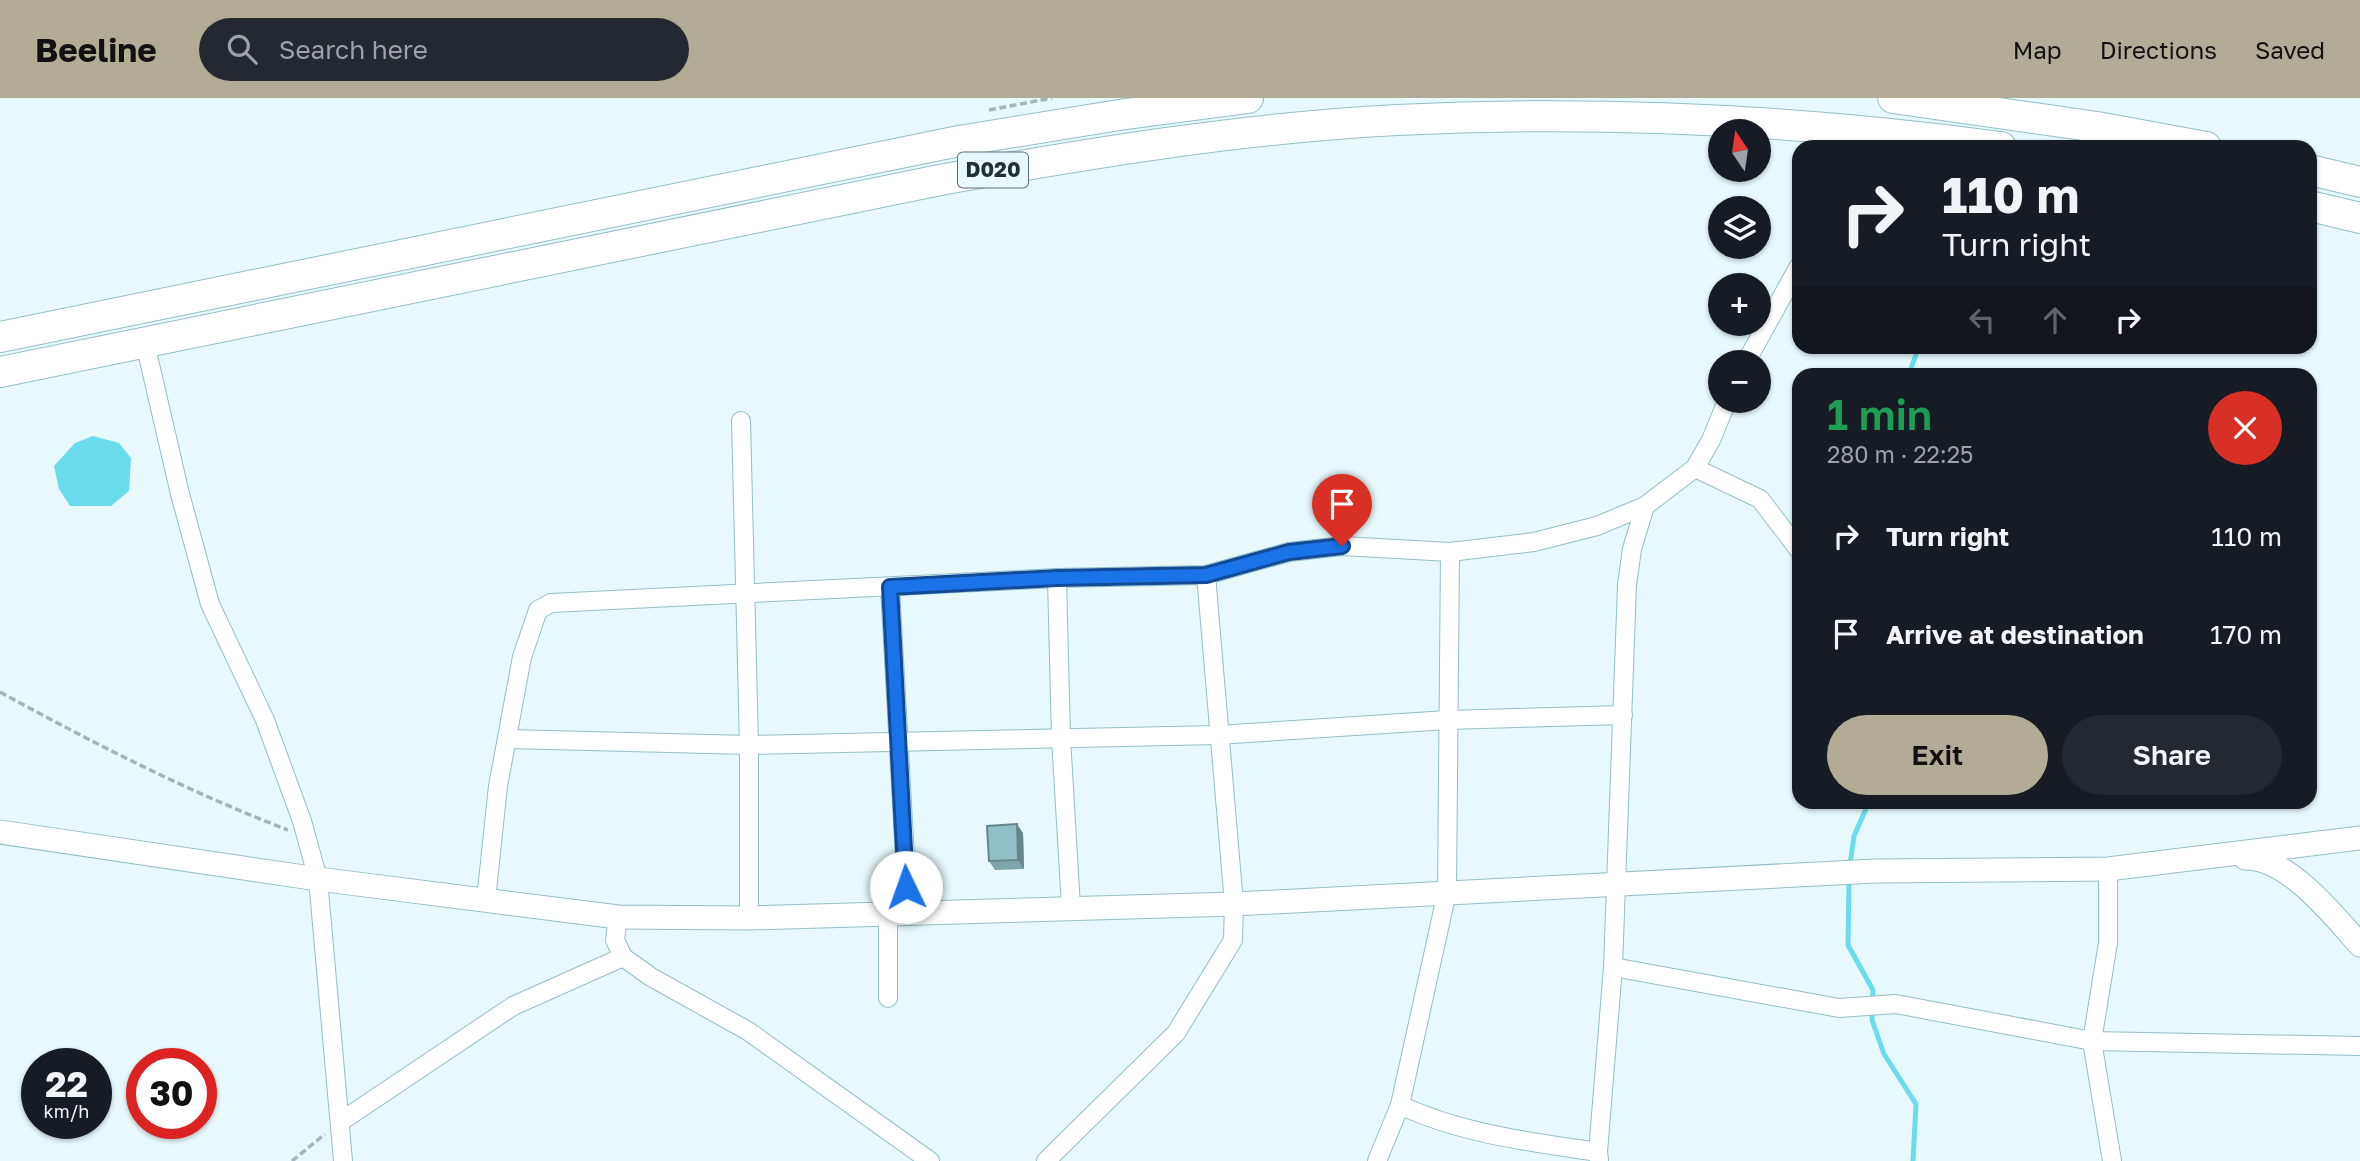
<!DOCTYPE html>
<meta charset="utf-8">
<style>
body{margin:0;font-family:"Golos Text",sans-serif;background:#242831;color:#f1f3f6;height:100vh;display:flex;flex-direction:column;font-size:26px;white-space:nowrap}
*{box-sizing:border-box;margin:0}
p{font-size:23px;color:#9ea1a6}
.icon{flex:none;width:38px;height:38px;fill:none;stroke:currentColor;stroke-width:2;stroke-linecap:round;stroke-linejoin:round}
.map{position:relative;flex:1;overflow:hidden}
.panel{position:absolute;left:1792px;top:270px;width:525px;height:441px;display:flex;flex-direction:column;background:#171b24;border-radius:21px;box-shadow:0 2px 5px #0004}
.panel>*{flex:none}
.hud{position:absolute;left:1792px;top:42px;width:525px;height:214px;border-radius:21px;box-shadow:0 2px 5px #0004;background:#171b24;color:#f1f3f6;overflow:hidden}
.needle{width:46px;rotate:347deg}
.controls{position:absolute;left:1708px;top:21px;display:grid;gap:14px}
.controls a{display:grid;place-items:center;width:63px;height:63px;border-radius:50%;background:#171b24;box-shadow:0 2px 5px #0004;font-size:35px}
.speed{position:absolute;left:21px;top:950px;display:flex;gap:14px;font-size:35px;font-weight:700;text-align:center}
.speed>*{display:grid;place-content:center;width:91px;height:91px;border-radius:50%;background:#171b24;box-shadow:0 2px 5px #0004;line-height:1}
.speed small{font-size:18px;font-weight:400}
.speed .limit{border:10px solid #d22;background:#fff;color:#111}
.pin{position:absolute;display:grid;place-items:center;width:60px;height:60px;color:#fff;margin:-72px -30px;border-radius:50% 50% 50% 0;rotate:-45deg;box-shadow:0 0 7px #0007}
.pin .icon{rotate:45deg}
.me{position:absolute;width:77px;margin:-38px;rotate:357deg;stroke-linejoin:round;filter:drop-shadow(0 0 5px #0008)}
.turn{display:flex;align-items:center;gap:24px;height:147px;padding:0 35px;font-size:32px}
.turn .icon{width:91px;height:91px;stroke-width:2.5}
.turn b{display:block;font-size:49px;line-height:60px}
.lanes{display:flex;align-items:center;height:66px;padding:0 35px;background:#0003;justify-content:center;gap:35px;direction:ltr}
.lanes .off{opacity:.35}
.round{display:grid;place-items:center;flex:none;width:74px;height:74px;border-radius:37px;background:#242831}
.summary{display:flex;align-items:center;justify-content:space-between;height:119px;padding:0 35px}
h1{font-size:42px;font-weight:600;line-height:52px;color:#1e9e55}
.action{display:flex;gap:14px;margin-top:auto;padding:14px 35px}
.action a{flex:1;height:80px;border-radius:42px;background:#b2ab96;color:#111;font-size:28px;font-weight:600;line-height:80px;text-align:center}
.action a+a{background:#242831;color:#f1f3f6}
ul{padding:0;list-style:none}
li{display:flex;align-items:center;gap:21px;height:98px;padding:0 35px}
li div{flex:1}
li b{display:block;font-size:26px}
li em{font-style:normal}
header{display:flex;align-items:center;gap:42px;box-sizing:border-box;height:98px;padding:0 35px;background:#b2ab96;color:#111}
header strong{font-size:33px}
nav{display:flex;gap:38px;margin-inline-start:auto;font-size:24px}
.search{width:490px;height:63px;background:#242831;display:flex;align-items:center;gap:18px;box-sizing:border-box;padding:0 24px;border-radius:38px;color:#9ea1a6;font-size:26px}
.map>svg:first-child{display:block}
.water{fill:#6bdcee}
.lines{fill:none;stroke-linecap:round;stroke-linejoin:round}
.stream{stroke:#6bdcee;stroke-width:5}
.minor-casing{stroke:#92bfc6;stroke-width:20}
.tertiary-casing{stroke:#92bfc6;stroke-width:25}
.trunk-casing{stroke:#92bfc6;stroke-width:32}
.path{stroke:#a3b5b8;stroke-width:3.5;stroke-dasharray:7 3.5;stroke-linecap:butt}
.minor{stroke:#fff;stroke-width:18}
.tertiary{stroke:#fff;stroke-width:23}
.trunk{stroke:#fff;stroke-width:30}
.wall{fill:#7ea5ab}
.shaded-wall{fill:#67868b}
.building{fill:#93c0c7;stroke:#67868b;stroke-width:2}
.route-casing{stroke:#114b97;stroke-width:18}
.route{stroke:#1a73e8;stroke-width:12}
.labels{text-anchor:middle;stroke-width:5;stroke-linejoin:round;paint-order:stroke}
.shield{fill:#e7f9fc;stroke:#5c6e71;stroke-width:2}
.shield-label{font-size:21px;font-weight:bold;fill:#203235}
</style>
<header>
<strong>Beeline</strong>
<div class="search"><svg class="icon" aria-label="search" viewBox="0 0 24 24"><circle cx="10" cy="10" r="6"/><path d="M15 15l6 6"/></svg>Search here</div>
<nav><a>Map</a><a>Directions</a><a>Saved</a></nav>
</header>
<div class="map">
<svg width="2360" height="1063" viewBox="0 0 2360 1063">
<rect width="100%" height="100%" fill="#e7f9fc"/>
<!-- water -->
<path class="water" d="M93,338L119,345L131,360L129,393L111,408H70L59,391L54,368L75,345Z"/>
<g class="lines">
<!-- stream -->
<g class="stream">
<path d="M1909,276L1919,248"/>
<path d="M1850,767L1854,738L1869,704"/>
<path d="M1849,780L1848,847L1873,892L1872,922L1884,956L1916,1006L1913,1063"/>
</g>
<defs>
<g id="minor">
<path d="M145,245L180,396L210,506L265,622L302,723L318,781L343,1063"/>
<path d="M1746,264L1799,168"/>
<path d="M741,323L749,647V820"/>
<path d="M1695,370L1760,401L1799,452"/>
<path d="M1057,480L1061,640L1071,809"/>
<path d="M890,489L908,814"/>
<path d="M507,641L749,647L1218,637L1447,622L1623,617"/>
<path d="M2108,771V845L2092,943L2112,1063"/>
<path d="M486,802L498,688L522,559L538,512L551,505L1057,480L1206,477L1289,454L1342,448L1450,454L1534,444L1597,428L1645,408L1695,370L1711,342L1727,303"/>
<path d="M888,815V900"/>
<path d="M618,819L615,842L623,859L651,879L748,933L930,1063"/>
<path d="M1613,869L1839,910L1896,906L2092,943L2360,948"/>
<path d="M1400,1007C1462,1036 1530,1044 1598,1054L1599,1062"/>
<path d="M340,1024L513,908L623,859"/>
<path d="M1598,1054L1613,869L1627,487L1632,451L1645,408"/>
<path d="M1046,1063L1176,935L1233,842L1234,806L1206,477"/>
<path d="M1377,1063L1400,1007L1447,794L1450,454"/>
</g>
<g id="tertiary">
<path d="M0,734L318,781L618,819L749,820L1234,806L1875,773L2108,771L2360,740"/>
<path d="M2245,760C2288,759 2334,818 2360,847"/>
</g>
<g id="trunk">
<path d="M1893,0L2097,29L2206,49"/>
<path d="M2310,72L2360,84"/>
<path d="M2310,108L2360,120"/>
<path d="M0,239L959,43L1119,17L1248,0"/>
<path d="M0,274L940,82C1090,55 1243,30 1397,22C1599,12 1800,22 2001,49"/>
</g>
</defs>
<!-- minor casing -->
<use href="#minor" class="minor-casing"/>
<!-- tertiary casing -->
<use href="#tertiary" class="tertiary-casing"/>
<!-- trunk casing -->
<use href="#trunk" class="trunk-casing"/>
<!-- path -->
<g class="path">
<path d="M989,12L1052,0"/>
<path d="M0,594C93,645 189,694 288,732"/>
<path d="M292,1063L325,1036"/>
</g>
<!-- minor -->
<use href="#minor" class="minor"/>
<!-- tertiary -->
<use href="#tertiary" class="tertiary"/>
<!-- trunk -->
<use href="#trunk" class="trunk"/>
</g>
<!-- wall -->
<path class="wall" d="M1023,735L1024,771L995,772L989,763Z"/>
<!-- shaded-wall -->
<path class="shaded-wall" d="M1017,726L1023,735L1024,771L1018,762Z"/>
<!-- building -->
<path class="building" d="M1017,726L1018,762L989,763L987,728Z"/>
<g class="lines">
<defs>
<path id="route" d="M906,789L890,489L1057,480L1206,477L1289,454L1342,448"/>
</defs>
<!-- route casing -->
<use href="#route" class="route-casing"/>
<!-- route -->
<use href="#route" class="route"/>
</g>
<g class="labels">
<!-- shield labels -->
<rect class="shield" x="958" y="54.5" width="70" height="35" rx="5"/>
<g class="shield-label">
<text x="993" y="79">D020</text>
</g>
</g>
</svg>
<div class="controls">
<a><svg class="needle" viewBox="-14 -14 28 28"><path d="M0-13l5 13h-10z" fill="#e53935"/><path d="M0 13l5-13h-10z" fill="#9ea1a6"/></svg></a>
<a><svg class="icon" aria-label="layers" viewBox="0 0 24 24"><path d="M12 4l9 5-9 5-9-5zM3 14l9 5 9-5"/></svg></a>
<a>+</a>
<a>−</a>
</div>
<div class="speed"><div>22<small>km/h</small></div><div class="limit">30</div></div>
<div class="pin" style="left:1342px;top:448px;background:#d93025"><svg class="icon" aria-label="arrive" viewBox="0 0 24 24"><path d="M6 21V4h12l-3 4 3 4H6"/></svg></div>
<svg class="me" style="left:906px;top:789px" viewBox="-20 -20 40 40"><circle r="19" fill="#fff"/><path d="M0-13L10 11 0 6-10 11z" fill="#1a73e8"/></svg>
<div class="hud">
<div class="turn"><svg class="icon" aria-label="right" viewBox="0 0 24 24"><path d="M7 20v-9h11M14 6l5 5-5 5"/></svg><div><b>110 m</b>Turn right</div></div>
<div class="lanes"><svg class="icon off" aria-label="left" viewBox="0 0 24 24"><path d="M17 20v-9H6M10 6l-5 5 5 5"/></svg><svg class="icon off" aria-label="ahead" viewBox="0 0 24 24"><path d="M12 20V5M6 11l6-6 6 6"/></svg><svg class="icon" aria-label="right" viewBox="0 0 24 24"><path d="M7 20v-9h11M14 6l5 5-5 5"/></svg></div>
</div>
<section class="panel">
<div class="summary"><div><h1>1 min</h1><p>280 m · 22:25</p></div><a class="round" style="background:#d93025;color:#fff"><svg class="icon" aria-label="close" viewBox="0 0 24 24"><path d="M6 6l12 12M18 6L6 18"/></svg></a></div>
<ul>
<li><svg class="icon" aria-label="right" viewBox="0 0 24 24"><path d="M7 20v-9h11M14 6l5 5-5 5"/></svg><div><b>Turn right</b></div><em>110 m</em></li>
<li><svg class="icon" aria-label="arrive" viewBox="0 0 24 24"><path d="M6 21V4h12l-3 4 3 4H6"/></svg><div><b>Arrive at destination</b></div><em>170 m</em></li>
</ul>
<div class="action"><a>Exit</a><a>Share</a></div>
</section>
</div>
